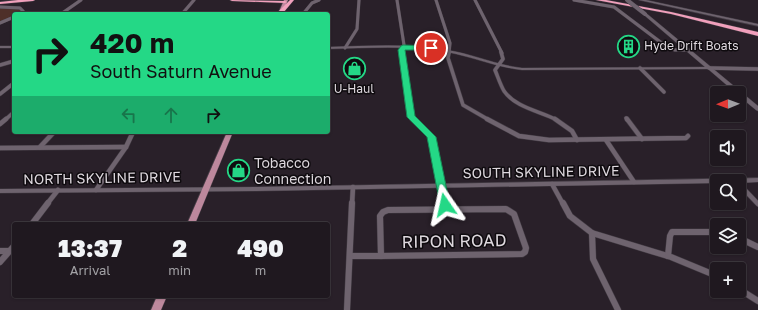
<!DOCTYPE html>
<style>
body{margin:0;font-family:"Golos Text",sans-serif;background:#2c252c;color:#f1f3f6;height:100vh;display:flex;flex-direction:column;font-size:15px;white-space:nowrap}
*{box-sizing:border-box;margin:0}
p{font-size:13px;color:#a1a0a4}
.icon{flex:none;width:22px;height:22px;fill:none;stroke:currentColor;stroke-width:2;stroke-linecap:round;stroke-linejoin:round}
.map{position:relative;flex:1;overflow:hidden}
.panel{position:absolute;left:12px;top:222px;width:318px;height:76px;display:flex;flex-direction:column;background:#1f181f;border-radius:4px;box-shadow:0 1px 3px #0004,0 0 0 1px #3c373d}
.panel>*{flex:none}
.guide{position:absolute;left:12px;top:12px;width:318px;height:122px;border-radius:4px;box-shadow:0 1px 3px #0004,0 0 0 1px #3c373d;background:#24d886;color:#111;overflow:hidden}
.needle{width:26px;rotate:269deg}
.fabs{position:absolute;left:710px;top:86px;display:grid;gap:8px}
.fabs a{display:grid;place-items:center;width:36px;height:36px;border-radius:4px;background:#1f181f;box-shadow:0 1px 3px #0004,0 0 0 1px #3c373d;font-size:20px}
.pin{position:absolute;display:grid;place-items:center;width:34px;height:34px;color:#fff;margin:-17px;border:2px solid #fff;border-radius:50%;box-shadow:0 1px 4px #0007}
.me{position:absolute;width:44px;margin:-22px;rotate:349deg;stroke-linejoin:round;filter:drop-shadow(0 0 3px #0008)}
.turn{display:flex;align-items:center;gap:14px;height:84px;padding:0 12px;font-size:18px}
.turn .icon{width:52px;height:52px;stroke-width:2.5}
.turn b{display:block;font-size:28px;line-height:34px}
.lanes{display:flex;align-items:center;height:38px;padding:0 12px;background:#0003;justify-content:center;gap:20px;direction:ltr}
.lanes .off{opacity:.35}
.eta{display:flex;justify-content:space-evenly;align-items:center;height:68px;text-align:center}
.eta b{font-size:24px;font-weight:800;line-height:28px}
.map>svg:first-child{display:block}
.green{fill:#4e2f29}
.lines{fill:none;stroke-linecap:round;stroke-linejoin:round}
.street-far3-casing{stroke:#423b43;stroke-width:3.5}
.street-far2-casing{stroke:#423b43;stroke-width:4.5}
.street-far1-casing{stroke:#423b43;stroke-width:5.5}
.street-casing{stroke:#423b43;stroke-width:7}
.secondary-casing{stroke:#423b43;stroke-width:1}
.primary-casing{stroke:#423b43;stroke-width:1}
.highway-casing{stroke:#423b43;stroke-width:1}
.street-far3{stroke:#6e636e;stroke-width:3}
.street-far2{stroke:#6e636e;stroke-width:3.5}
.street-far1{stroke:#6e636e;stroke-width:4.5}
.street{stroke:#6e636e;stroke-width:6}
.secondary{fill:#6e636e;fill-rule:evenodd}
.primary{fill:#bd889d;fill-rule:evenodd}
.highway{fill:#f1a0bc;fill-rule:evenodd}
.secondary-bridge-casing{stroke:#423b43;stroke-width:4.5;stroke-linecap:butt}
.secondary-bridge{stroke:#6e636e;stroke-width:4}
.route{fill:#24d886;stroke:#178c57}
.labels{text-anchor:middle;stroke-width:3;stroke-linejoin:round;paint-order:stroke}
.far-poi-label{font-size:12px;fill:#ded8de;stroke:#0f0b0f;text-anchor:start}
.poi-label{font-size:14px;fill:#ded8de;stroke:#0f0b0f;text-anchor:start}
.street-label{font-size:14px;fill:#ded8de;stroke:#0f0b0f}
.near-street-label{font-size:17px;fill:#ded8de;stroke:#0f0b0f}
</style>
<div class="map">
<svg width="758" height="310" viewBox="0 0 758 310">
<rect width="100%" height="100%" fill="#292029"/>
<!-- green -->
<path class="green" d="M0,8H15L20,10V13L0,22Z"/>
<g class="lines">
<defs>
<g id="street-far3">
<path d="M397,0L404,45L402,49V53"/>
<path d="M436,0L450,43L449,53"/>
<path d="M475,0L502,53"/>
<path d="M574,0L614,7L667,47L675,50H689"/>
<path d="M0,7L20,8L23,11L20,14"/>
<path d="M61,14L81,0"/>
<path d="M182,14L194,0"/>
<path d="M303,14L312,3L319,0"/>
<path d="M0,23L14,17"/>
<path d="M345,48L357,29L359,0"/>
</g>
<g id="street-far2">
<path d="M402,52L407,104L413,120"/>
<path d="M449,52L448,58L463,105L489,120"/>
<path d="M501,52L503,59L495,70C498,77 500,84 504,91C516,108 540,111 557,120"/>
<path d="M0,65L14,61"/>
<path d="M640,68L664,92"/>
<path d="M709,68L758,69"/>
<path d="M0,94L14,83"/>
<path d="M626,118L627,120"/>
<path d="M5,120L14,112"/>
</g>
<g id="street-far1">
<path d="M412,119L431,137L445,204"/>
<path d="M487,119L519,136L549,140L686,138L688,136"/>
<path d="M555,119L572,131L577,140"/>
<path d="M627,119L642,139"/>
<path d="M0,124L6,119"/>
<path d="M606,140L634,182"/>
<path d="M40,147L54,132"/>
<path d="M0,148L126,147"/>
<path d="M552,184L563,204"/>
<path d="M739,184L758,204"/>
<path d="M96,190L126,147L133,132"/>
<path d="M47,204L58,190"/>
<path d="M352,204L353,187"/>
</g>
<g id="street">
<path d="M445,203L446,210"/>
<path d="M563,203L570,216L592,233L593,259L618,310"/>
<path d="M506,209L514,214L526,248L525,252L522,254L381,256L380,216L383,212L388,210Z"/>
<path d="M32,224L48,203"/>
<path d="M592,233L671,257L717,276"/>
<path d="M739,238L758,247"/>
<path d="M0,251H10"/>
<path d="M350,256H381"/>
<path d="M668,256L670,236L672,232H717"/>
<path d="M0,262L14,246"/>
<path d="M739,289L758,301"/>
<path d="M347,310L352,203"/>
</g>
<g id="secondary">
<path d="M639,0H646L758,24V26Z"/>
<path d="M644,13H646L758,106V111L756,110L739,96V93H736L708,69L522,70C496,67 473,57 447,52C408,45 368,48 328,49V47C368,46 408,43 447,50C473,54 496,65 522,68L705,67L644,15Z"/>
<rect x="0" y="46" width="14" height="2"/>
<path d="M758,178V182L739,183V181H717V183L257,191L0,193V189L257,187Z"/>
</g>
<g id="primary">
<path d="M284,0H288L282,14H278Z"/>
<path d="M227,132H233L195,224H187Z"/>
<path d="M157,296H167L161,310H151Z"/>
</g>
<g id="highway">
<path d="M18,0H35L33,1L0,4V2Z"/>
<path d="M230,0L285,1L287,2L285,3L232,1Z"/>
<path d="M290,0H294L283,13H279V11Z"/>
<path d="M596,0H606L671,12L758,32V36L671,14Z"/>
</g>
</defs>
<!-- street-far3 casing -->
<use href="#street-far3" class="street-far3-casing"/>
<!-- street-far2 casing -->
<use href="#street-far2" class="street-far2-casing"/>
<!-- street-far1 casing -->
<use href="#street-far1" class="street-far1-casing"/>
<!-- street casing -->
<use href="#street" class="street-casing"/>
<!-- secondary casing -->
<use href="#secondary" class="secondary-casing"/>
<!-- primary casing -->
<use href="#primary" class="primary-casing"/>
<!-- highway casing -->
<use href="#highway" class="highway-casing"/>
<!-- street-far3 -->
<use href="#street-far3" class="street-far3"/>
<!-- street-far2 -->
<use href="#street-far2" class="street-far2"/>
<!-- street-far1 -->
<use href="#street-far1" class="street-far1"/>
<!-- street -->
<use href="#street" class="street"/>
<!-- secondary -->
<use href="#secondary" class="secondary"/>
<!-- primary -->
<use href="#primary" class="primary"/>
<!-- highway -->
<use href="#highway" class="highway"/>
<defs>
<path id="secondary-bridge" d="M627,0L645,14"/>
</defs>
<!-- secondary-bridge casing -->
<use href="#secondary-bridge" class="secondary-bridge-casing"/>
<!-- secondary-bridge -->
<use href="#secondary-bridge" class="secondary-bridge"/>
</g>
<!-- route -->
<path class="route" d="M403,45L431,46L434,48L431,50H405L415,116L436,137L450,205L448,208H441L440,205L427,137L407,117L398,50L401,46Z"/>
<!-- icons -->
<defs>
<symbol id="building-ring" viewBox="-11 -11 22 22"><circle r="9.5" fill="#0f0b0f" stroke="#24d886" stroke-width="1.5"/><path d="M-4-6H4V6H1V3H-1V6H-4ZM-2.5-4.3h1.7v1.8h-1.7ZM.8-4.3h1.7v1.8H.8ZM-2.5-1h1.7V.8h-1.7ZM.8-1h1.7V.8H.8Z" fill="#24d886"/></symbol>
<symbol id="shop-ring" viewBox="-11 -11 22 22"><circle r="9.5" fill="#0f0b0f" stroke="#24d886" stroke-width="1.5"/><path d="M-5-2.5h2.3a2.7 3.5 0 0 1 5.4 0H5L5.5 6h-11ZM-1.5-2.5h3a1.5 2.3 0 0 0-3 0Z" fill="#24d886"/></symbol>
</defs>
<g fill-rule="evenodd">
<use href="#building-ring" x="616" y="34" width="25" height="25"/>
<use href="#shop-ring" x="342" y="56" width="25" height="25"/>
<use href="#shop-ring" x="226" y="158" width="25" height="25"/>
</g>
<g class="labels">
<!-- far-poi labels -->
<g class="far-poi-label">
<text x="644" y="50">Hyde Drift Boats</text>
<text x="354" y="93" text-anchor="middle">U-Haul</text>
</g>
<!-- poi labels -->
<g class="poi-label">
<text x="254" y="168">Tobacco<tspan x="254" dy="16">Connection</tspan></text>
</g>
<!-- street labels -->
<g class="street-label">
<text transform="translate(541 172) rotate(-1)" y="5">SOUTH SKYLINE DRIVE</text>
<text transform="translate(102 178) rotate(-1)" y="5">NORTH SKYLINE DRIVE</text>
</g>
<!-- near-street labels -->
<g class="near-street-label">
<text transform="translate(454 241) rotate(-1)" y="6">RIPON ROAD</text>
</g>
</g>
</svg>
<div class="fabs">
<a><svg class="needle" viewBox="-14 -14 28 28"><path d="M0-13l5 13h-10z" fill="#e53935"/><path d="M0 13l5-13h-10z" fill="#a1a0a4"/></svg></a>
<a><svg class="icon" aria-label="sound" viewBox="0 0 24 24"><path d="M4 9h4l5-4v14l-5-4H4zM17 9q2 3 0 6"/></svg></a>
<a><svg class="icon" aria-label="search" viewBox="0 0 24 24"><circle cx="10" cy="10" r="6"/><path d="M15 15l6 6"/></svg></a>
<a><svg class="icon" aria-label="layers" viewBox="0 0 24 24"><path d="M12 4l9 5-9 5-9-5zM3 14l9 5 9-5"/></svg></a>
<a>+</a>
</div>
<div class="pin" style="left:431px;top:48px;background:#d93025"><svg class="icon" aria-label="arrive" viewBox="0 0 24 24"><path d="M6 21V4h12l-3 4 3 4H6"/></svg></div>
<svg class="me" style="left:445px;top:205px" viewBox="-20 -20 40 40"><path d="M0-17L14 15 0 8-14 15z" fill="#24d886" stroke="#fff" stroke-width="4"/></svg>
<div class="guide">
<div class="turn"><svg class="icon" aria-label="right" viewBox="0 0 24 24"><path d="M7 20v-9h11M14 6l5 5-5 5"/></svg><div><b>420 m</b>South Saturn Avenue</div></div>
<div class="lanes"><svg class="icon off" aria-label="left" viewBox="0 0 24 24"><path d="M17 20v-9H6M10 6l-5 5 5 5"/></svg><svg class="icon off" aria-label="ahead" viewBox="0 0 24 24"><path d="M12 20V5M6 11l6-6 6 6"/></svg><svg class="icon" aria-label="right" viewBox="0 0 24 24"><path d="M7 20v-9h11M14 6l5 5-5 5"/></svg></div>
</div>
<section class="panel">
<div class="eta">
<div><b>13:37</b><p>Arrival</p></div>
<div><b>2</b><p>min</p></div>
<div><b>490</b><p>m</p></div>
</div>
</section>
</div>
